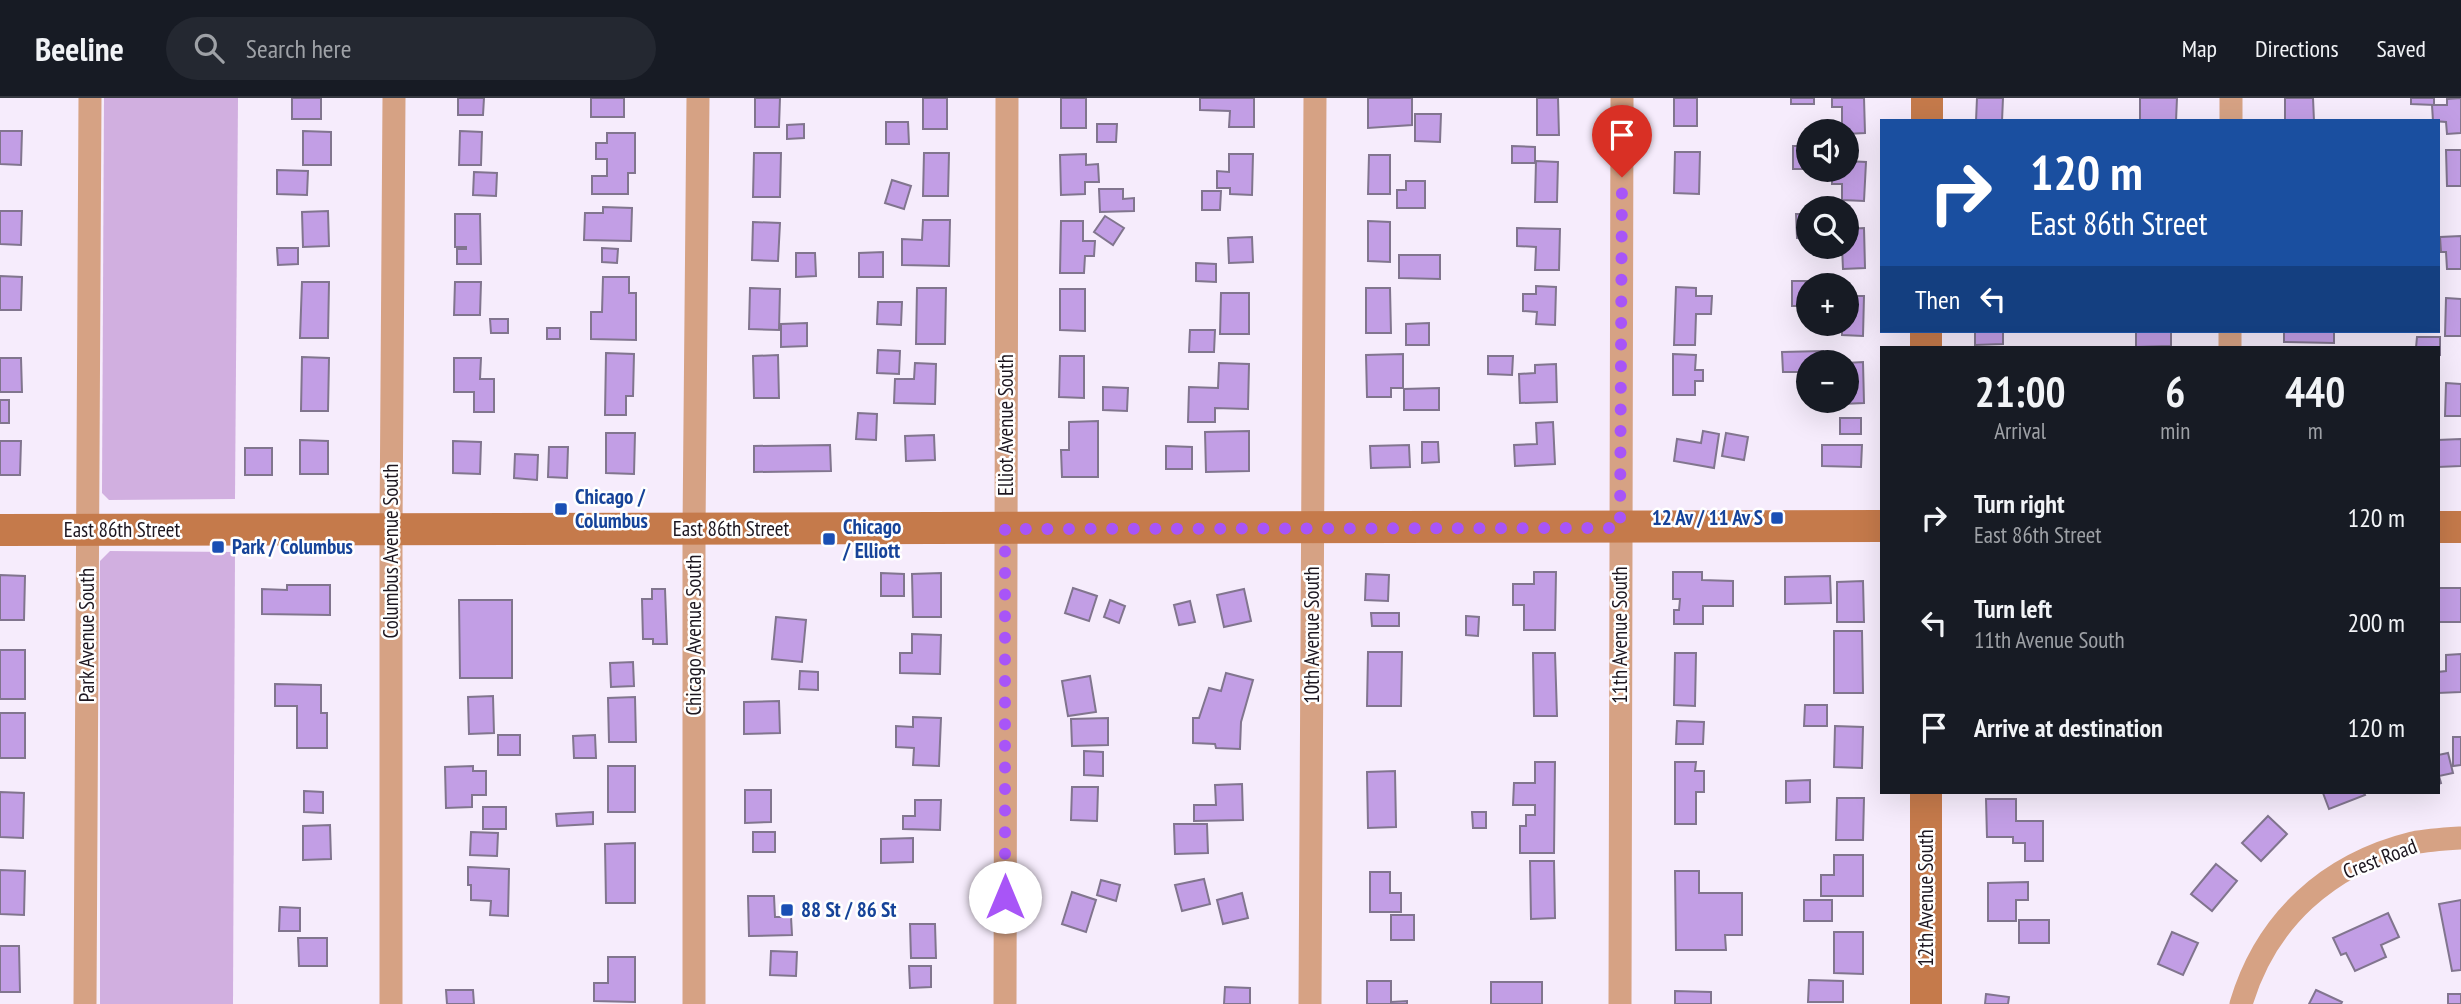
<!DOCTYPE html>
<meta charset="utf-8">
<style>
body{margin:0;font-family:"PT Sans Narrow",sans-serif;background:#242831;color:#f1f3f6;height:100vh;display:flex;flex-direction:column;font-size:26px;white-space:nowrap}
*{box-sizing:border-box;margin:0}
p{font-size:23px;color:#9ea1a6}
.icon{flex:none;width:38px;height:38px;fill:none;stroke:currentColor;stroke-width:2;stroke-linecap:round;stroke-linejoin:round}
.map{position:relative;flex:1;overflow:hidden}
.sheet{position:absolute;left:1880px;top:248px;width:560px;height:448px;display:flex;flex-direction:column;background:#171b24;border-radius:0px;box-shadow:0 7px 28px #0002}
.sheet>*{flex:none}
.guide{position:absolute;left:1880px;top:21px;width:560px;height:214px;border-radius:0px;box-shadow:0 7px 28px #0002;background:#1a4fa0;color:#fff;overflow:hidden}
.tools{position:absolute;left:1796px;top:21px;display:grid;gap:14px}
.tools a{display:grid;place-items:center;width:63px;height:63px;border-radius:50%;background:#171b24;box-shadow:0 7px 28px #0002;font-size:35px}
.pin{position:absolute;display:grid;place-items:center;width:60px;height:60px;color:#fff;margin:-72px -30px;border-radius:50% 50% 50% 0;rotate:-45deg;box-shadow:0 0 7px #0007}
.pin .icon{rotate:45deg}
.me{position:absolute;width:77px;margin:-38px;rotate:0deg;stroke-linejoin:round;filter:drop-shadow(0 0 5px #0008)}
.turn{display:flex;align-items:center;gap:24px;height:147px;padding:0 35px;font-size:32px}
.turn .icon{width:91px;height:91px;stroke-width:2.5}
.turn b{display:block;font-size:49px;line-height:60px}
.then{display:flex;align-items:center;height:66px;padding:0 35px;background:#0003;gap:14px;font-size:26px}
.eta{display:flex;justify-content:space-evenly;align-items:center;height:119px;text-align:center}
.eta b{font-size:42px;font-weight:700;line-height:49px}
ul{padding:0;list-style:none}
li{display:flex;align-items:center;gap:21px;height:105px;padding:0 35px}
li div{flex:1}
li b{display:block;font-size:26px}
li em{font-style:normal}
header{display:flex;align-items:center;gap:42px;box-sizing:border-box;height:98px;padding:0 35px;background:#171b24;border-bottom:2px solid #363941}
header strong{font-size:33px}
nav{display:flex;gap:38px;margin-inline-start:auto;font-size:24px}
.search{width:490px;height:63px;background:#242831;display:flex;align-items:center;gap:18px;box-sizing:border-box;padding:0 24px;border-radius:38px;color:#9ea1a6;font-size:26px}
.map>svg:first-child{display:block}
.green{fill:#d1afe0}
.building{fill:#c29ee5;stroke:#81758e;stroke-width:2}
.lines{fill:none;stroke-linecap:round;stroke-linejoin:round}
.street{stroke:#d6a284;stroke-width:23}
.secondary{stroke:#c57a4b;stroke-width:32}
.route{stroke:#a855f7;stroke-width:12;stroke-dasharray:0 21.6}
.transit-dot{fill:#1a4fb4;stroke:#fff;stroke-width:2.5}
.labels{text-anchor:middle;stroke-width:5;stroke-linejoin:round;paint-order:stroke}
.street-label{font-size:21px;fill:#1c161f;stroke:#fff}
.transit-label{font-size:21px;font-weight:bold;fill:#164399;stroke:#fff;text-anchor:start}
</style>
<header>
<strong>Beeline</strong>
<div class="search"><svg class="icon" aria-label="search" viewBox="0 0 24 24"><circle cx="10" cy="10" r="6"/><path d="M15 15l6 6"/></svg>Search here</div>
<nav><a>Map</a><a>Directions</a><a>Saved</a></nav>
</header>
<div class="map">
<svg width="2461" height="906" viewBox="0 0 2461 906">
<rect width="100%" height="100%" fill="#f6ecfc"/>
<!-- green -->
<g class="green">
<path d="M104,0H238L235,401L109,402L102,395Z"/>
<path d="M110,453L235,454L233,906H100V463Z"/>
</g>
<!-- building -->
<g class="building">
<rect x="292" y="0" width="29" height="21"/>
<path d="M458,0H484L483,17H458Z"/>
<rect x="591" y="0" width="33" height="19"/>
<path d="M755,0H780L779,29H755Z"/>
<rect x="923" y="0" width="24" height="31"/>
<rect x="1061" y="0" width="25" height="30"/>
<path d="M1200,0H1254V29H1229L1230,13L1200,12Z"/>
<path d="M1368,0H1412V27L1368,30Z"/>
<path d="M1537,0H1558L1559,37H1537Z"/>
<rect x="1674" y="0" width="23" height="28"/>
<rect x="1791" y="0" width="23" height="6"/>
<path d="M1832,0H1864L1865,35L1846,36V33H1842V9H1832Z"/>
<path d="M1977,0H2003L2002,23H1976Z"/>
<path d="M2140,0H2177L2176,23H2140Z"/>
<path d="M2285,0H2313L2314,23H2285Z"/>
<path d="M2411,0H2434V7L2411,6Z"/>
<path d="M2461,0V35L2447,36L2446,24L2433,23L2432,7H2447V1Z"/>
<path d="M1415,16H1441L1440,44L1415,43Z"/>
<path d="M886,24H908L909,46H886Z"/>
<path d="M804,26V40L787,41V27Z"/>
<path d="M1097,26H1117L1116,44H1097Z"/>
<path d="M0,33H22L21,67L0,66Z"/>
<path d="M303,33L331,34V67H303Z"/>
<path d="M460,33L482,34L481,67H459Z"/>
<path d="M607,35H635V75H628V96H592V78H607V61H596V45H607Z"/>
<path d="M1512,48L1535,49V65H1512Z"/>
<rect x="1793" y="48" width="15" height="23"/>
<path d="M2446,52H2461V88H2447Z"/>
<path d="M1675,54H1700L1699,96L1674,95Z"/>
<path d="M754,55H781L780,99H753Z"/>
<path d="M924,55H949L948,98H923Z"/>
<path d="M1086,56V67L1098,66L1099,84H1085V96L1061,97L1060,57Z"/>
<path d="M1229,56H1253L1252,97L1230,96V90H1217V73L1229,74Z"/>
<path d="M1369,57H1390V96H1368Z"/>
<path d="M1536,63L1558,64L1557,104H1535Z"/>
<path d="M1846,63L1866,64L1864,103L1842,102V86H1832V73L1846,72Z"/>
<path d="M277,72L308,73L307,97L277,96Z"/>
<path d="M474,74L497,75L496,98L473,97Z"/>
<path d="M892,82L911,88L904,111L885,105Z"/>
<path d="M1406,83H1425V110H1397V92H1406Z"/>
<path d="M1099,91H1123V101L1134,100V113L1100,114Z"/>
<path d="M1202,93H1221L1220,112H1202Z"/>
<path d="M603,109L632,110L631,143L584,142L585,115H603Z"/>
<path d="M0,113H22L21,147L0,146Z"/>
<path d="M328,113L329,148L303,149L302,114Z"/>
<path d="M455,116H480L481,166H457V151H466V149H455Z"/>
<path d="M1796,116H1808V140H1797Z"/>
<path d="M1105,118L1124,130L1113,147L1094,134Z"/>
<path d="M923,122H950L949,168L902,167V141L922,142Z"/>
<path d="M1061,123H1083V143H1095L1094,158H1085L1084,175H1060Z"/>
<path d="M1368,123L1390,124V164L1368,163Z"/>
<path d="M753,124L780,125L778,163L752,162Z"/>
<path d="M1517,130L1560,131L1559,172H1535L1536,149L1517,148Z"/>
<path d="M1864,130L1865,170L1843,171L1842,149H1846V131Z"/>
<path d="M2461,138V171H2447L2446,154H2441L2440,139Z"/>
<path d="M1252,139L1253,164L1229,165L1228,140Z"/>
<path d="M277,150H298V166L278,167Z"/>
<path d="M602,150L618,151L617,165L602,164Z"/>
<path d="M883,154V179H859V155Z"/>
<path d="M796,155H815L816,178L796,179Z"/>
<path d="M1399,157H1440V181L1399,180Z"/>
<path d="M1196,165L1216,166V184L1196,183Z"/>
<path d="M0,178L22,179L21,212H0Z"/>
<path d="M603,179H629V195H636V242L591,241V214H602Z"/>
<path d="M1792,183H1822V187H1808V208H1792Z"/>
<path d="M302,184H329L328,240H300Z"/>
<path d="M455,184H481L480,217H454Z"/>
<path d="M1536,188L1556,189L1555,227L1536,226L1537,214L1523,213V196H1536Z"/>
<path d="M1676,189L1696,190V198H1712L1711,216H1696L1695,247H1674Z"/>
<path d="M750,190L780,191L779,232L749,231Z"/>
<path d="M917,190H946L945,246H916Z"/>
<path d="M1366,190H1390L1391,235H1366Z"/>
<path d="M1060,191H1085V233L1060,232Z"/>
<path d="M1221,195H1249V236H1220Z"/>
<path d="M1846,198H1864L1863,238L1842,237V226H1846Z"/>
<path d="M2446,200L2461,201V238H2445Z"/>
<path d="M878,204H902L901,227L877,226Z"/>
<path d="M490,221H508V235H491Z"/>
<path d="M807,225V248L781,249V226Z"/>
<path d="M1429,225V247H1406V226Z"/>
<rect x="547" y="230" width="13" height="11"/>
<path d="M1190,232H1215L1214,254H1189Z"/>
<path d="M1975,233H2003V246L1975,247Z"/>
<path d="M2136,233H2171V248L2136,249Z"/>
<path d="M2284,233H2334V245L2284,244Z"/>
<path d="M2417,239H2440V257H2438V250H2416Z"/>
<path d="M878,252L900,253L899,276L877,275Z"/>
<path d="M1823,253V264H1808V274H1783L1782,254Z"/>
<path d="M606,255L634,256L633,298H626V317H605Z"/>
<path d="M1403,256V290H1391V299H1367L1366,257Z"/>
<path d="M1673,256L1696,257L1695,272H1703V283H1695V297H1673Z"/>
<path d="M778,257L779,300H754L753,258Z"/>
<path d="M1060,258H1084V300L1059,299Z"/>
<path d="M1488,258H1513L1512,277L1488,276Z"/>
<path d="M302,259L329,260L328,313H301Z"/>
<path d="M0,260H21L22,294H0Z"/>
<path d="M454,260H481L480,281H494V314H474V294H454Z"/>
<path d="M1863,264L1864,305L1842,306V303H1846V265Z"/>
<path d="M915,265L936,266L935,306L894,305L895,281H914Z"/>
<path d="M1219,265L1249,266L1248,311L1215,310V324H1188L1189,289L1218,290Z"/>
<path d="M1556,266L1557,304L1520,305L1519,276L1535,275V267Z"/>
<path d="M2446,285L2461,286V318H2445Z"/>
<path d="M1103,289L1128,290L1127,313L1103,312Z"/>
<path d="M1439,290V312H1404V291Z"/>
<rect x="0" y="302" width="9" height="23"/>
<path d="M858,315L877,316L876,342L856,341Z"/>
<rect x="1840" y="320" width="21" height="16"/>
<path d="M1098,323V379H1062L1061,352H1069V324Z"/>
<path d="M1553,324L1555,366L1515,368L1514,347L1537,346L1536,325Z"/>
<path d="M1249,333V373L1206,374L1205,334Z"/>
<path d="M1703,333L1719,336L1714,370L1674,363L1677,341L1701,345Z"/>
<path d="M606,335H635L634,376L606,375Z"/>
<path d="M1726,335L1748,339L1744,362L1722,358Z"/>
<path d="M934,337L935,362L906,363L905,338Z"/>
<path d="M2461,341V368L2438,369V342Z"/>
<path d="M300,342L328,343V376H300Z"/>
<path d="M0,343H21L20,377H0Z"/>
<path d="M453,343L481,344L480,376L453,375Z"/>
<path d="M1422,344H1438L1439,364L1422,365Z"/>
<path d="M830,347L831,373L754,374V348Z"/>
<path d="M1409,347L1410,369L1371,370L1370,348Z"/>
<path d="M1822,347H1862L1861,369L1822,368Z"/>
<path d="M1166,348L1192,349V371H1166Z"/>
<path d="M549,349H568L567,380L548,379Z"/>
<rect x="245" y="350" width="27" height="27"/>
<path d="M515,356L538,357L537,382L514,380Z"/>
<path d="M1534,474H1556L1555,532H1524V507H1513V486H1534Z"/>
<path d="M1673,474H1702V482L1733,483V508H1703V526H1674V512H1679L1680,501H1673Z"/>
<path d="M881,475L904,476V498H881Z"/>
<path d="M941,475V519H913L912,476Z"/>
<path d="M1366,476L1389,477L1388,503L1365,502Z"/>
<path d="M0,477L25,478L24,522H0Z"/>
<path d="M1830,478L1831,505L1785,506V479Z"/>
<path d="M1863,483L1864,524H1837V484Z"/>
<path d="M287,487H330V517L262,516V491L287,492Z"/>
<path d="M1073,490L1097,498L1089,523L1065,515Z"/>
<rect x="2438" y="490" width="23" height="34"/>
<path d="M652,491H665L667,546H653V541H643L642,501H652Z"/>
<path d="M1244,491L1251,523L1224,529L1217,497Z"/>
<path d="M459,502H512V580H460Z"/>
<path d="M1110,502L1125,508L1119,525L1104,519Z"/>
<path d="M1190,503L1195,524L1179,527L1174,507Z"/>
<path d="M1371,515H1399V528H1372Z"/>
<path d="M1466,518L1479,519L1478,538L1466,537Z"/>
<path d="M776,519L806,522L802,564L772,561Z"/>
<path d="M1834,533H1862L1863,595H1834Z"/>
<path d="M912,536L941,537L940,576L900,575V555H912Z"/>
<rect x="0" y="552" width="25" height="49"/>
<path d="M1368,554H1402L1401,608H1367Z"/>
<path d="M1533,555H1555L1557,618H1534Z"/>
<path d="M1675,555H1696L1695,608L1674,607Z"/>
<path d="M2461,556V594L2438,595V574L2446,573V557Z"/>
<path d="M633,564L634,588L611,589L610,565Z"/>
<path d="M800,573L818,574V592L799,591Z"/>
<path d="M1226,575L1253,582L1241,624L1240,651L1216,650L1215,646L1193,645V620H1199L1209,590L1221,593Z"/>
<path d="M1090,578L1096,614L1068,618L1062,583Z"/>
<path d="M275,586L321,587V615H327V650H297V608H275Z"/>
<path d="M493,598L494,635L469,636L468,599Z"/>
<path d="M635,599L636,644H609L608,600Z"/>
<path d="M779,603L780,635L744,636V604Z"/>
<path d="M1805,607H1827V628H1804Z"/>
<rect x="0" y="615" width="25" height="45"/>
<path d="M913,619L941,620L939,668L913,667L914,650L896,649V628L913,629Z"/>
<path d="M1108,620V647L1072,648L1071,621Z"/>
<path d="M1677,623L1704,624L1703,646H1676Z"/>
<path d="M1835,628L1863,629L1862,670L1834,669Z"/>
<rect x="498" y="637" width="22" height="20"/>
<path d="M595,637L596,660H574L573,638Z"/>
<path d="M2453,639H2461V667L2453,668Z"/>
<path d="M1084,653L1103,654V678L1084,677Z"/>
<path d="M2448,655L2453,675L2439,678L2441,685L2438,686V657Z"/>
<path d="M1535,664H1555L1554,755H1520V728H1526V717H1535V707H1513L1514,685H1535Z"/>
<path d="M1675,664H1696L1695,673H1704V694H1696V726H1675Z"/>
<path d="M473,668V673H486V697H472V709L446,710L445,669Z"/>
<rect x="608" y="668" width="27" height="46"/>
<path d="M1395,673L1396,729L1368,730L1367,674Z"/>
<path d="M1810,682V704L1786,705V683Z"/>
<path d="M1242,686L1243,722L1194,723V707H1216L1215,687Z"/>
<path d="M1072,689H1098L1097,723L1071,722Z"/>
<path d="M745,692H771V724L745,725Z"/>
<path d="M304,693L323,694V715L304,714Z"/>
<path d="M0,694L24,695L23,740L0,739Z"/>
<path d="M2323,695H2364L2365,697L2329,711Z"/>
<path d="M1837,700H1864L1863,742H1836Z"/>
<path d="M1986,701H2016V723H2043V763H2025V745H2013V739H1987Z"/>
<path d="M915,702H941L940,732L903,731V718H915Z"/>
<rect x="483" y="709" width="23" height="22"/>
<path d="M593,714V726L557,728L556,716Z"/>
<path d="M1472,714H1486V730H1473Z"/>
<path d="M2268,718L2287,736L2261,763L2242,745Z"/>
<path d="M1174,726H1207L1208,755L1175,756Z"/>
<path d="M330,727L331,761L303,762V728Z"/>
<path d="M471,734L498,735L497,758L470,757Z"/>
<rect x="753" y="734" width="22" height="20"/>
<path d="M913,740V764L881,765V741Z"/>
<path d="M635,745V805H606L605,746Z"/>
<path d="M1834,757H1863V798H1821V777H1834Z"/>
<path d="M1530,763H1554L1555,820L1531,821Z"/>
<path d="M2216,766L2237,783L2212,813L2191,796Z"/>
<path d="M468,769L509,771L508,818L490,817L491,803L471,802V787H468Z"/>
<path d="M0,772L25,773L24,817L0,816Z"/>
<path d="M1675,773H1699V795H1742V837H1725L1726,852H1676Z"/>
<path d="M1370,774H1390V795H1401V814H1370Z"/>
<path d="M1204,781L1210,806L1182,813L1175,787Z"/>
<path d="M1101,782L1120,787L1116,803L1097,797Z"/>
<path d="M2028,784V802H2016V823H1988V785Z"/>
<path d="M1072,794L1096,802L1086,834L1062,826Z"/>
<path d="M1242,795L1248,820L1223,826L1217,802Z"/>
<path d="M748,798H774L775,819H791L792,837L749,838Z"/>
<rect x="1804" y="802" width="28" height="21"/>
<path d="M2461,802V872L2452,873L2439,806Z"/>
<path d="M280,809L300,810V833H279Z"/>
<path d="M2388,815L2399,839L2381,847L2386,859L2355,873L2346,855L2341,857L2333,840Z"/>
<rect x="1391" y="817" width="23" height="25"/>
<rect x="2019" y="822" width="30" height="23"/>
<path d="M910,826H935L936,860H911Z"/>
<path d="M1834,834H1863V876L1834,875Z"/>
<path d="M2172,834L2198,845L2183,877L2158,866Z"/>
<path d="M298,840H327V868H299Z"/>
<path d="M0,848H19L20,894H0Z"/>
<path d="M771,853L797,854L796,878L770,877Z"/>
<path d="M608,859H635V904L594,903V885H608Z"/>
<path d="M909,868H931V889L910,890Z"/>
<path d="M1809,882L1843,883V904H1808Z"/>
<path d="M1367,883H1391V904L1407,903V906H1367Z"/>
<rect x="1491" y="884" width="51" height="22"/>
<path d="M1225,889L1250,890V906H1224Z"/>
<path d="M446,892H473L474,906H447Z"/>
<path d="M2316,892L2342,904L2341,906H2309Z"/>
<path d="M1675,893L1711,894V906H1675Z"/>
<path d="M1986,896L2009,899L2008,906H1985Z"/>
<rect x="2448" y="896" width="13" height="10"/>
</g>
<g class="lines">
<!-- street -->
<g class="street">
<path d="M2231,23V0"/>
<path d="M2230,250V233"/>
<path d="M85,906L90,0"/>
<path d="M391,906V431L394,0"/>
<path d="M694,906V431L698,0"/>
<path d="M1005,906L1007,0"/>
<path d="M1310,906L1315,0"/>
<path d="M1620,906L1622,0"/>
<path d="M2241,906C2266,822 2328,766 2413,745C2428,742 2445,741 2461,740"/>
</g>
<!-- secondary -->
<g class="secondary">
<path d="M1927,23V0"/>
<path d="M1926,250V233"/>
<path d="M2438,429H2461"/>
<path d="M0,432L1881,428"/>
<path d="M1926,695V906"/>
</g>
</g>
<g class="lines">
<!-- route -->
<path class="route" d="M1005,799V431L1620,430L1622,79"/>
</g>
<!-- markers -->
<g class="transit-dot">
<rect x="554" y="404" width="14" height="14" rx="3.5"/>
<rect x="1770" y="413" width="14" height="14" rx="3.5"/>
<rect x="822" y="434" width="14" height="14" rx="3.5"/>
<rect x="211" y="442" width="14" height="14" rx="3.5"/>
<rect x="780" y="805" width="14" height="14" rx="3.5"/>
</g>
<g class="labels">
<!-- street labels -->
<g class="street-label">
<text transform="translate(1006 327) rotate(-90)" y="7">Elliot Avenue South</text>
<text x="731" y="438">East 86th Street</text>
<text x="122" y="439">East 86th Street</text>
<text transform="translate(391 453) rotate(-90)" y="7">Columbus Avenue South</text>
<text transform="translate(87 537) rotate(-90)" y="7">Park Avenue South</text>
<text transform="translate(694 537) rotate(-90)" y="7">Chicago Avenue South</text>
<text transform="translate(1312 537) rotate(-90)" y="7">10th Avenue South</text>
<text transform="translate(1620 537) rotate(-90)" y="7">11th Avenue South</text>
<text transform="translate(2380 761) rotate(-21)" y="7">Crest Road</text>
<text transform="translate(1926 800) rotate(-90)" y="7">12th Avenue South</text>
</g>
<!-- transit labels -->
<g class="transit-label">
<text x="575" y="406">Chicago /<tspan x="575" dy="24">Columbus</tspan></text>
<text x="1763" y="427" text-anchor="end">12 Av / 11 Av S</text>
<text x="843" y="436">Chicago<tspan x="843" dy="24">/ Elliott</tspan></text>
<text x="232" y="456">Park / Columbus</text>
<text x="801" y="819">88 St / 86 St</text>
</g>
</g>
</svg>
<div class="tools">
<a><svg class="icon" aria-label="sound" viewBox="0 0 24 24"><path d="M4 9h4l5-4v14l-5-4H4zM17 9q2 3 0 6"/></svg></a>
<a><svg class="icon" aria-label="search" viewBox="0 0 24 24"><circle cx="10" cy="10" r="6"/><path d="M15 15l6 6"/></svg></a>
<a>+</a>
<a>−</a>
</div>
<div class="pin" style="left:1622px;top:79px;background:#d93025"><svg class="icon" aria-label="arrive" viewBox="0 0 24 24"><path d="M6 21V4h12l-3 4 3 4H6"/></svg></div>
<svg class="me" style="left:1005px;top:799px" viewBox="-20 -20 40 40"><circle r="19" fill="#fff"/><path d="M0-13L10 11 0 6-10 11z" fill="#a855f7"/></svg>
<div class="guide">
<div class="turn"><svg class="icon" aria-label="right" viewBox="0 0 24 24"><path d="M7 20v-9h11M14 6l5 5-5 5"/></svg><div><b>120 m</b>East 86th Street</div></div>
<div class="then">Then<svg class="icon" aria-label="left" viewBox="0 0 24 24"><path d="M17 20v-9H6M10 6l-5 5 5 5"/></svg></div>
</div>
<section class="sheet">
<div class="eta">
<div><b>21:00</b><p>Arrival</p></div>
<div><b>6</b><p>min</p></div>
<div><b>440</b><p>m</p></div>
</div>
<ul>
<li><svg class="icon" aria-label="right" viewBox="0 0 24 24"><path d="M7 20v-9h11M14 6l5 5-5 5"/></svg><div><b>Turn right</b><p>East 86th Street</p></div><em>120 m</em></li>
<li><svg class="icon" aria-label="left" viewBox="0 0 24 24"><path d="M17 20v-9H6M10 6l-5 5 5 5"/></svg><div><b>Turn left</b><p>11th Avenue South</p></div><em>200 m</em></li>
<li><svg class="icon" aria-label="arrive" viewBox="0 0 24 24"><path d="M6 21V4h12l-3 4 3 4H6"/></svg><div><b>Arrive at destination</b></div><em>120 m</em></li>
</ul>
</section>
</div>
